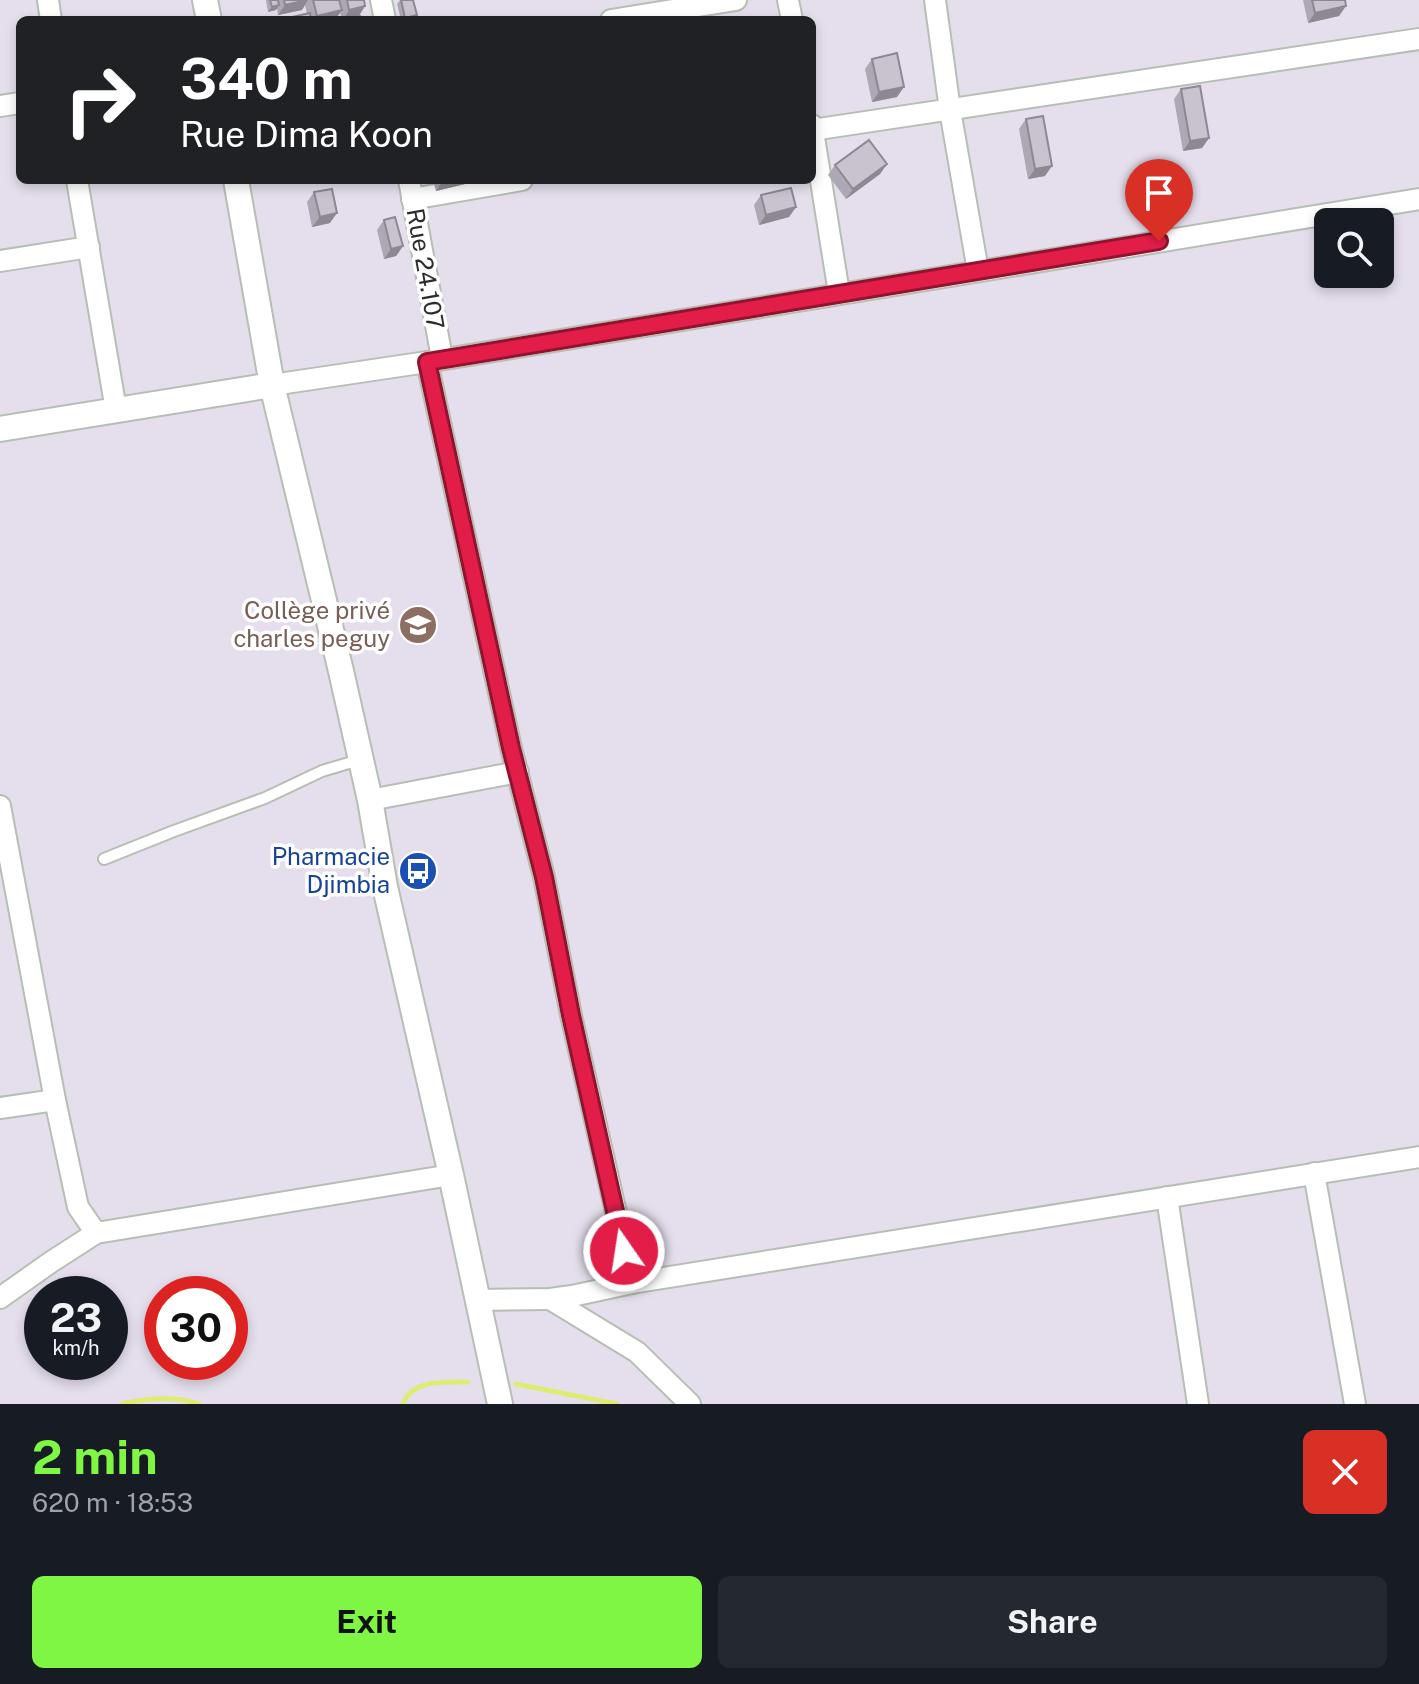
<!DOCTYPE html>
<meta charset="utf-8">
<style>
body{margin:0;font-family:"Public Sans",sans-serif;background:#242831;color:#f1f3f6;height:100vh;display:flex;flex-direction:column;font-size:30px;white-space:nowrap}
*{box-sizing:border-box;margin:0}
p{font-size:26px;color:#9ea1a6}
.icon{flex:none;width:44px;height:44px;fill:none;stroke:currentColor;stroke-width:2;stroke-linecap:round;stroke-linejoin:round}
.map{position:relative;height:1404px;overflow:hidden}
.sheet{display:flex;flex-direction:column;background:#171b24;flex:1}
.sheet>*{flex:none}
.hud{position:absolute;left:16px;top:16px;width:800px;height:168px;border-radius:12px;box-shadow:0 4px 12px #0003;background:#202124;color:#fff;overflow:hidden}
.fabs{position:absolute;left:1314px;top:208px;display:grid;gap:16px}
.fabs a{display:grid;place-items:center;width:80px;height:80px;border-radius:12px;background:#171b24;box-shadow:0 4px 12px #0003;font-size:40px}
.speed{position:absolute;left:24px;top:1276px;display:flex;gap:16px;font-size:40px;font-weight:700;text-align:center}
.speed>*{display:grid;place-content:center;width:104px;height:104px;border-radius:50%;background:#171b24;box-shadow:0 4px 12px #0003;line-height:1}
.speed small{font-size:20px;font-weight:400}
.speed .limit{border:12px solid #d22;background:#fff;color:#111}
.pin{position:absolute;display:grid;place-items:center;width:68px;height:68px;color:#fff;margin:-82px -34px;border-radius:50% 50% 50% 0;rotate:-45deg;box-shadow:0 0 8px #0007}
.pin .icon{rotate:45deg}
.me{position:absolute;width:88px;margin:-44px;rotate:347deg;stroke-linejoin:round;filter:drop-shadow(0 0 6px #0008)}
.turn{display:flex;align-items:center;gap:28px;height:168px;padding:0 32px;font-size:36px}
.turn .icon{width:104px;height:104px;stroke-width:2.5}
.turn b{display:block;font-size:56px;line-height:68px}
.round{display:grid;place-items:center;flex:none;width:84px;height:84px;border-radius:12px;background:#242831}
.head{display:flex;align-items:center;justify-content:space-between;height:136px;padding:0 32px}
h1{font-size:48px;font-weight:700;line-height:60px;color:#7ef643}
.button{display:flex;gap:16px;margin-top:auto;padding:16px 32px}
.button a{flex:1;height:92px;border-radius:12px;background:#7ef643;color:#111;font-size:32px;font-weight:700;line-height:92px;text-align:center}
.button a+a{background:#242831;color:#f1f3f6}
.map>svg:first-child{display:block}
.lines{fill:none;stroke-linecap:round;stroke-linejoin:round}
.stream{stroke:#deec74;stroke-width:5}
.service-casing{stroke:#b6bfb2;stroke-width:14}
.minor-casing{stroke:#b6bfb2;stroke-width:24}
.tertiary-casing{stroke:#b6bfb2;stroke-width:28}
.service{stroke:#fff;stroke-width:10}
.minor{stroke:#fff;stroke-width:20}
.tertiary{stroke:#fff;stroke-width:24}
.wall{fill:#ada8b3}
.shaded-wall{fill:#8d8892}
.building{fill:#c9c3d0;stroke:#8d8892;stroke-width:2}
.route-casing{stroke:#92132f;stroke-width:20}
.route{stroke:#e11d48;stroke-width:14}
.labels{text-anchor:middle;stroke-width:7;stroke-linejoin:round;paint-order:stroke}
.street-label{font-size:24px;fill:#2c2c2c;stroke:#fff}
.education-label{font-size:24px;fill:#785e54;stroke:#fff;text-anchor:end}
.transit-label{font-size:24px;fill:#164399;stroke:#fff;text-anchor:end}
</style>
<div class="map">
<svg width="1419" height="1404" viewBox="0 0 1419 1404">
<rect width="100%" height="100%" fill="#e5dfed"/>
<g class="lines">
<!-- stream -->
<g class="stream">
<path d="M516,1384L617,1404"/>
<path d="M122,1404C145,1398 176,1396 199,1404"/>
<path d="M403,1404C412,1379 445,1382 468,1382"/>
</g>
<defs>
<path id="service" d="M104,859L174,831L265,798L322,771L359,760"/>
<g id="minor">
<path d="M48,0L51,20"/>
<path d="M381,0L385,20"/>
<path d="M788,0L792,20"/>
<path d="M935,0L950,110L978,271"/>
<path d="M611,20L736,0"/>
<path d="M0,106L20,103"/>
<path d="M812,125L839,293"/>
<path d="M812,130L1419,39"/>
<path d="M77,180L116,410"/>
<path d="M409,180L442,358"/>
<path d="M412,199L522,180"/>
<path d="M0,261L89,247"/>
<path d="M427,362L511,748L544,877L571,1015L632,1283L572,1296L550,1299L478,1300"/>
<path d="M272,385L427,362L1419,199"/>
<path d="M370,800L518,772"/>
<path d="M0,806L55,1100L78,1207L96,1233L451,1175"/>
<path d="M0,1108L55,1100"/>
<path d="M1314,1173L1355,1404"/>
<path d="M1167,1197L1198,1404"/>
<path d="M632,1283L1419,1157"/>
<path d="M0,1298L51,1262L96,1233"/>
<path d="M550,1299L637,1352L690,1404"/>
</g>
<g id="tertiary">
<path d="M205,0L209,20"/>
<path d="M236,180L272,385L341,671L370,800L385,887L451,1175L500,1404"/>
<path d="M0,429L272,385"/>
</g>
</defs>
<!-- service casing -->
<use href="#service" class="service-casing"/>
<!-- minor casing -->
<use href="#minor" class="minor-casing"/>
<!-- tertiary casing -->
<use href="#tertiary" class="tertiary-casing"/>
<!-- service -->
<use href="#service" class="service"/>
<!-- minor -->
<use href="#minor" class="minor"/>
<!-- tertiary -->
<use href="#tertiary" class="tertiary"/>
</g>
<!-- wall -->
<g class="wall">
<path d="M266,0H364L365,6L359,16L342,20L340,12L334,20H290L292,17L307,14L305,5L302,10L278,15L277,8L276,10L268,12Z"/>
<path d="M400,0H413L417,15L413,20H401L397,4Z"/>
<path d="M1303,0H1345L1339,16L1308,23Z"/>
<path d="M872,59L897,97L872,102L865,69Z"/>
<path d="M1181,89L1209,138L1202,148L1183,151L1174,99Z"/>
<path d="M1026,119L1045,176L1028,179L1019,129Z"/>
<path d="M887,164L880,174L846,199L828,175L835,165Z"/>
<path d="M433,180H468L465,184L436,191Z"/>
<path d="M314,192L330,223L312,227L307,202Z"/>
<path d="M761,195L796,207L789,217L759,225L754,205Z"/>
<path d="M384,220L403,246L396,256L384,259L377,230Z"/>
</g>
<!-- shaded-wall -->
<g class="shaded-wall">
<path d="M308,0L302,10L278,15L285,5Z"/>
<path d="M279,5L276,10L268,12L272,7Z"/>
<path d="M365,6L358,17L343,20L349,10Z"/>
<path d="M1346,6L1339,16L1308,23L1315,13Z"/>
<path d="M342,10L335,20H314L317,16Z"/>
<path d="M417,15L413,20H404L405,18Z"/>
<path d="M904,87L897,97L872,102L879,92Z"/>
<path d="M1209,138L1202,148L1183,151L1190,141Z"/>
<path d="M887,164L880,174L846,199L853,189Z"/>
<path d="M1052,166L1045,176L1028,179L1035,169Z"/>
<path d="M447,180H468L465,184L436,191L443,181Z"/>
<path d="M796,207L789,217L759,225L766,215Z"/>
<path d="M337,213L330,223L312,227L320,217Z"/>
<path d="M403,246L396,256L384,259L391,249Z"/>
</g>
<!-- building -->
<g class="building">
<path d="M270,0H278L279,5L272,7Z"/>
<path d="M284,0H307L285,5Z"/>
<path d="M313,0H339L342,10L317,16Z"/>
<path d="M347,0H364L365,6L349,10Z"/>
<path d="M401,0H413L417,15L405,18Z"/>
<path d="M1312,0H1345L1346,6L1315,13Z"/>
<path d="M310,13L311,20H293L292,17Z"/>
<path d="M360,16L361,20H343Z"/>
<path d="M897,53L904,87L879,92L872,59Z"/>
<path d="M1200,86L1209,138L1190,141L1181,89Z"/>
<path d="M1043,116L1052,166L1035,169L1026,119Z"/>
<path d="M869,140L887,164L853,189L835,165Z"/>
<path d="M791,188L796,207L766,215L761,195Z"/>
<path d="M332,189L337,213L320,217L314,192Z"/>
<path d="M395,217L403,246L391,249L384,220Z"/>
</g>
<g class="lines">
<defs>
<path id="route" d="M624,1251L571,1015L544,877L511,748L427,362L1159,241"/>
</defs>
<!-- route casing -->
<use href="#route" class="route-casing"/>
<!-- route -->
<use href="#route" class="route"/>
</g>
<!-- icons -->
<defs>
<symbol id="school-disc" viewBox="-11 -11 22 22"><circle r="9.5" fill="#8d6e63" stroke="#fff"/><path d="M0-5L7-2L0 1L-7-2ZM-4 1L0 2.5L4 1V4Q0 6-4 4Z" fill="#fff"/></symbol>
<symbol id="bus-disc" viewBox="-11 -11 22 22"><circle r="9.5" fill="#1a4fb4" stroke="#fff"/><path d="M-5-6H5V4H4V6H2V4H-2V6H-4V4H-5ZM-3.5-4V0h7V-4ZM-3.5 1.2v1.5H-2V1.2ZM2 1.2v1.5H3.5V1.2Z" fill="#fff"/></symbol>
</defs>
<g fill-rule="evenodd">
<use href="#school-disc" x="396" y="603" width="44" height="44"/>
<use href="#bus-disc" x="396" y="849" width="44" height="44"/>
</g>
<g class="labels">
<!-- street labels -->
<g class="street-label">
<text transform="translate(425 269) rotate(80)" y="8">Rue 24.107</text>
</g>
<!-- education labels -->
<g class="education-label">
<text x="390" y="619">Collège privé<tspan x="390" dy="28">charles peguy</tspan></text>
</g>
<!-- transit labels -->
<g class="transit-label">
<text x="390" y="865">Pharmacie<tspan x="390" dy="28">Djimbia</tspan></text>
</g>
</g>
</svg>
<div class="fabs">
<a><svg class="icon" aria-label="search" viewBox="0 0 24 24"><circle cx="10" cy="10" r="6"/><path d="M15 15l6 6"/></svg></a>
</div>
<div class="speed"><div>23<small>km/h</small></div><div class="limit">30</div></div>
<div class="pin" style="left:1159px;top:241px;background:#d93025"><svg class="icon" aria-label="arrive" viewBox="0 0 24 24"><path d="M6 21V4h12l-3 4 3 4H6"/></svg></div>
<svg class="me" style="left:624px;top:1251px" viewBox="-20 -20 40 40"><circle r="17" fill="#e11d48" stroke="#fff" stroke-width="3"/><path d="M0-11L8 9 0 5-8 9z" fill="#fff"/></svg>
<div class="hud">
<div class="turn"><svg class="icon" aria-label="right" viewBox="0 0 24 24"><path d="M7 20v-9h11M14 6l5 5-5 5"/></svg><div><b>340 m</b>Rue Dima Koon</div></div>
</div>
</div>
<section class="sheet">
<div class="head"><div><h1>2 min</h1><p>620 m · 18:53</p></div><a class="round" style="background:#d93025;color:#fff"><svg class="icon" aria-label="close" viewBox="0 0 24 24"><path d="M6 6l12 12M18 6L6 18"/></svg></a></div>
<div class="button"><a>Exit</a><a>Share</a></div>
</section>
